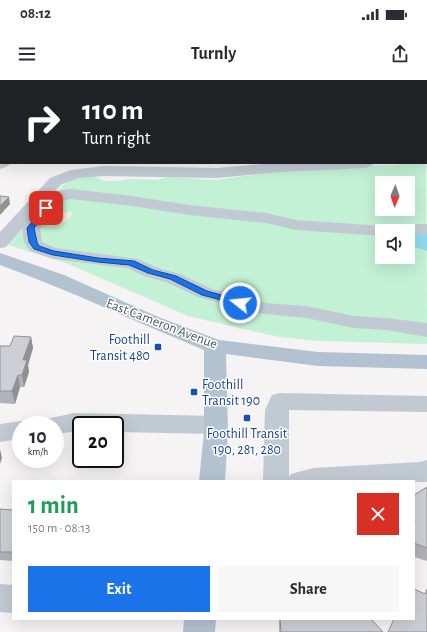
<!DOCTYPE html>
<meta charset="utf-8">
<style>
body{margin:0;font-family:"Alegreya Sans",sans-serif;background:#f7f7f7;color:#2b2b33;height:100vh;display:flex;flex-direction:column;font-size:15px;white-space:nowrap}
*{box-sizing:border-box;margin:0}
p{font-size:13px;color:#7c7c81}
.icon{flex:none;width:22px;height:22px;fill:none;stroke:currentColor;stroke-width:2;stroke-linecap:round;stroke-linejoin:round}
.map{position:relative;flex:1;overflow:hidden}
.side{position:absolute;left:12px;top:400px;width:403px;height:140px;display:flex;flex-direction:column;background:#fff;border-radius:0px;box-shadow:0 4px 16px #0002}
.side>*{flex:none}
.banner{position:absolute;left:0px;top:0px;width:427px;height:84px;box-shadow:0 4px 16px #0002;background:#202124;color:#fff;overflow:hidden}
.needle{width:26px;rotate:182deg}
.buttons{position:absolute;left:375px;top:96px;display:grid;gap:8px}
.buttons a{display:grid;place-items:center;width:40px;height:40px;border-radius:0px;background:#fff;box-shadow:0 4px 16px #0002;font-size:20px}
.speed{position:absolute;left:12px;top:336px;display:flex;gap:8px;font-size:20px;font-weight:700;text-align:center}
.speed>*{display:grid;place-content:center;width:52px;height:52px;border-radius:50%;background:#fff;box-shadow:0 4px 16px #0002;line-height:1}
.speed small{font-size:10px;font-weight:400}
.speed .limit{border:2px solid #111;border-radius:6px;background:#fff;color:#111}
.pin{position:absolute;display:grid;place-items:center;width:34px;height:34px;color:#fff;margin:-17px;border-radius:8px;box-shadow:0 2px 6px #0006}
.me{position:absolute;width:44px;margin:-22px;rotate:286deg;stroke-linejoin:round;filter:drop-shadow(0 0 3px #0008)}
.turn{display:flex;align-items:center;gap:14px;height:84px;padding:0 16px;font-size:18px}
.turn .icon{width:52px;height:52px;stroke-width:2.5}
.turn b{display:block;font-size:28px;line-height:34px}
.round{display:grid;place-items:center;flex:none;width:42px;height:42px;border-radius:0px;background:#f7f7f7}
.head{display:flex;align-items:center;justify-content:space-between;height:68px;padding:0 16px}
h1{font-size:24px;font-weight:700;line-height:30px;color:#1e9e55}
.button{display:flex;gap:8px;margin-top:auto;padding:8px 16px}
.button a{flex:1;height:46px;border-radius:0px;background:#1a73e8;color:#fff;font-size:16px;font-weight:700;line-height:46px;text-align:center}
.button a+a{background:#f7f7f7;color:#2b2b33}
.status{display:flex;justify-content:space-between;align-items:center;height:28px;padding:0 20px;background:#fff;direction:ltr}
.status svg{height:11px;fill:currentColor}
header{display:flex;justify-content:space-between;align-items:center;height:52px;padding:0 16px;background:#fff;font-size:18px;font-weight:700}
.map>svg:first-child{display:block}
.green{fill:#c3f1d5;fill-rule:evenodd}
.sand{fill:#f5f0e5}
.water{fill:#90daee}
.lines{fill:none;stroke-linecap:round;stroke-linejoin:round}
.minor{fill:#c1cad2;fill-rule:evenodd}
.major{fill:#b3c2d1;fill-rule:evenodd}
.wall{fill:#b0b2b7}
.shaded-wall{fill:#909195}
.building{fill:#cdcfd5;stroke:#909195}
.route{fill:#1a73e8;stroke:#114b97}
.transit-dot{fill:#1a4fb4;stroke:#fff;stroke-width:1.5}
.labels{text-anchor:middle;stroke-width:3;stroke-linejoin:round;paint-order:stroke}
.street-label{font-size:14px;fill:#4a5661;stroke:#fff}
.transit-label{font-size:14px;fill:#164399;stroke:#fff;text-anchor:end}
</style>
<div class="status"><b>08:12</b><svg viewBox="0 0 49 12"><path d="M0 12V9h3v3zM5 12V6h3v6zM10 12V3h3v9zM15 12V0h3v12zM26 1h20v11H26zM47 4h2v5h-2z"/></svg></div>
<header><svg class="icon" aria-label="menu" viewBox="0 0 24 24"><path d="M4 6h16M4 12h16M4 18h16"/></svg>Turnly<svg class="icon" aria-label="share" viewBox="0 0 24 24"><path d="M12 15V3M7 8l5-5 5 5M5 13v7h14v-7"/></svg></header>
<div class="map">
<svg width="427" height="552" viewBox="0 0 427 552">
<rect width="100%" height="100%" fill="#f5f3f3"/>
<!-- green -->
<path class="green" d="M426,79L427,264L318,261L279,257L188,236L66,183L8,165L68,100L93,96L104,101H119L131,99L157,100L168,97L214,100L293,90L426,83ZM382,103H408V129H382ZM382,151H408V177H382Z"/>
<!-- sand -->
<path class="sand" d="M73,132C70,140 54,150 46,146C48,136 64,132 73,132Z"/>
<!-- water -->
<path class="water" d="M414,154H427V171L408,165V155Z"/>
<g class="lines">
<!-- minor -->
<g class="minor">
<path d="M100,0H115L100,1Z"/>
<rect x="258" y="0" width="12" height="1"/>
<rect x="396" y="0" width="14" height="1"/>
<rect x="426" y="5" width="1" height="8"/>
<rect x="426" y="70" width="1" height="10"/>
<path d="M0,79L1,83H11L8,86L0,89Z"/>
<path d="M274,83H374L371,86L366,88L281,92L217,98L104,96L79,98L62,104L55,111L71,109L132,116L189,125L266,133L296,140L384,146L399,144H427V154H408V151H382V156L296,150L266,143L189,135L132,126L71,119C57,120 47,138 40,148L42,162L56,168L138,179L158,188L180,194L212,209L264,223L306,226L354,236L386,238L427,243V257L386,250L354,248L306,238L256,233L198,217L166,202L144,196L127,188L53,179L30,171L24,162L22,149L6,167L0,168V152L50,98L71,90L104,86L217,88Z"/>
<path d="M280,313L427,316V332L289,330V397L291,394L313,388L420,382L427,380V402L263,401L265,330L272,315Z"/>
<path d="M74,333L216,336L225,339L228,345L225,351L216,354L115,352V345H81V351L55,354V345H43L46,339Z"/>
<path d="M21,341L30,345H21V359L0,362V344Z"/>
<path d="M0,504L13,505V533L0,532Z"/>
</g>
<!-- major -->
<g class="major">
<path d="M0,173L64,195L156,236L219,260L318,272L427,275V289L318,286L226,274L228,352L225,401H199L204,352V270C136,242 69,210 0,185Z"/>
<path d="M184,539H216L215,552H183Z"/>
</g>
</g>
<!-- wall -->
<g class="wall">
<path d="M31,257L33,268L28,285L29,292L24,307H20L15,324L0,323V266H10Z"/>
<path d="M427,407V481L414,477V415Z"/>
<path d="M0,429L13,430V481L0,480Z"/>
<path d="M279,539H371L383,552H279Z"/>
</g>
<!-- shaded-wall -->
<g class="shaded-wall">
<path d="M15,0H21L20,1H14Z"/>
<path d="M1,18V26L0,27V19Z"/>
<path d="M9,117L10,124L0,135V126Z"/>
<path d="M31,257L33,268L28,285L29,292L24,307L22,295L23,280Z"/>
<path d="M18,295L20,307L15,324L12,311Z"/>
<path d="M0,369L2,378L0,384Z"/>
</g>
<!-- building -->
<g class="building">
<path d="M1,0H15L14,1H1Z"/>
<path d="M35,0H73L74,1H35Z"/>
<path d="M1,4V18L0,19V5Z"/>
<path d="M0,116L9,117L0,126Z"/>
<path d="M14,256L31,257L23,280H27L22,295H18L12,311H0V266H10Z"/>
<path d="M427,407V468L414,463V445L415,441L414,442V415Z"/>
<path d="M0,429L13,430V472H0Z"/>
<path d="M414,509L425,514L427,509V552H388L394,539H414Z"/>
<path d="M280,539H371L383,552H281Z"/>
</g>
<!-- route -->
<path class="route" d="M46,126L50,128L34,148L37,162L39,166L54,171L98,178L134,181L153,190L176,196L207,211L243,221L244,223L240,225L202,215L170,199L148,193L129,185L98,182L53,175L34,169L29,162L27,148L44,127Z"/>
<!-- markers -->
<g class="transit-dot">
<rect x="154" y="263" width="8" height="8" rx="2"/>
<rect x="190" y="308" width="8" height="8" rx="2"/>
<rect x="243" y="334" width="8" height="8" rx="2"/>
</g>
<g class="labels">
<!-- street labels -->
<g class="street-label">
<text transform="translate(162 243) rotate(21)" y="5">East Cameron Avenue</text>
</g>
<!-- transit labels -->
<g class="transit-label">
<text x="150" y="264">Foothill<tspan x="150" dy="16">Transit 480</tspan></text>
<text x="202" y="309" text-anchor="start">Foothill<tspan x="202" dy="16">Transit 190</tspan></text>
<text x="247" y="358" text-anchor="middle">Foothill Transit<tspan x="247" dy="16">190, 281, 280</tspan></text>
</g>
</g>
</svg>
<div class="buttons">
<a><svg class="needle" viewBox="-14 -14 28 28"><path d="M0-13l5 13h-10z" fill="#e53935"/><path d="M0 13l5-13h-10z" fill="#7c7c81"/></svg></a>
<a><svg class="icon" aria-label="sound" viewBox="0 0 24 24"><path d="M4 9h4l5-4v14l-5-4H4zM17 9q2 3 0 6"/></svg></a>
</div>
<div class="speed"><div>10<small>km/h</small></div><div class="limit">20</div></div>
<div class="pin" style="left:46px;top:128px;background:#d93025"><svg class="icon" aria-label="arrive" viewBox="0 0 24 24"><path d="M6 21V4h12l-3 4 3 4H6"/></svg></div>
<svg class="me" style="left:240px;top:223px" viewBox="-20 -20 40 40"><circle r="17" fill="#1a73e8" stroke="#fff" stroke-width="3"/><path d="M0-11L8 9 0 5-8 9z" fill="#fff"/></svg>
<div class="banner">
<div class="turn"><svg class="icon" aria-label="right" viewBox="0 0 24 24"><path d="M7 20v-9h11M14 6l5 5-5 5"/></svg><div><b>110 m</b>Turn right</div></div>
</div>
<section class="side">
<div class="head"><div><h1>1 min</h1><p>150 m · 08:13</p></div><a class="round" style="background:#d93025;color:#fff"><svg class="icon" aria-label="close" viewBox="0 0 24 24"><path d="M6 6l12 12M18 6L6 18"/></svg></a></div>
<div class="button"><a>Exit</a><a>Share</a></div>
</section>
</div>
